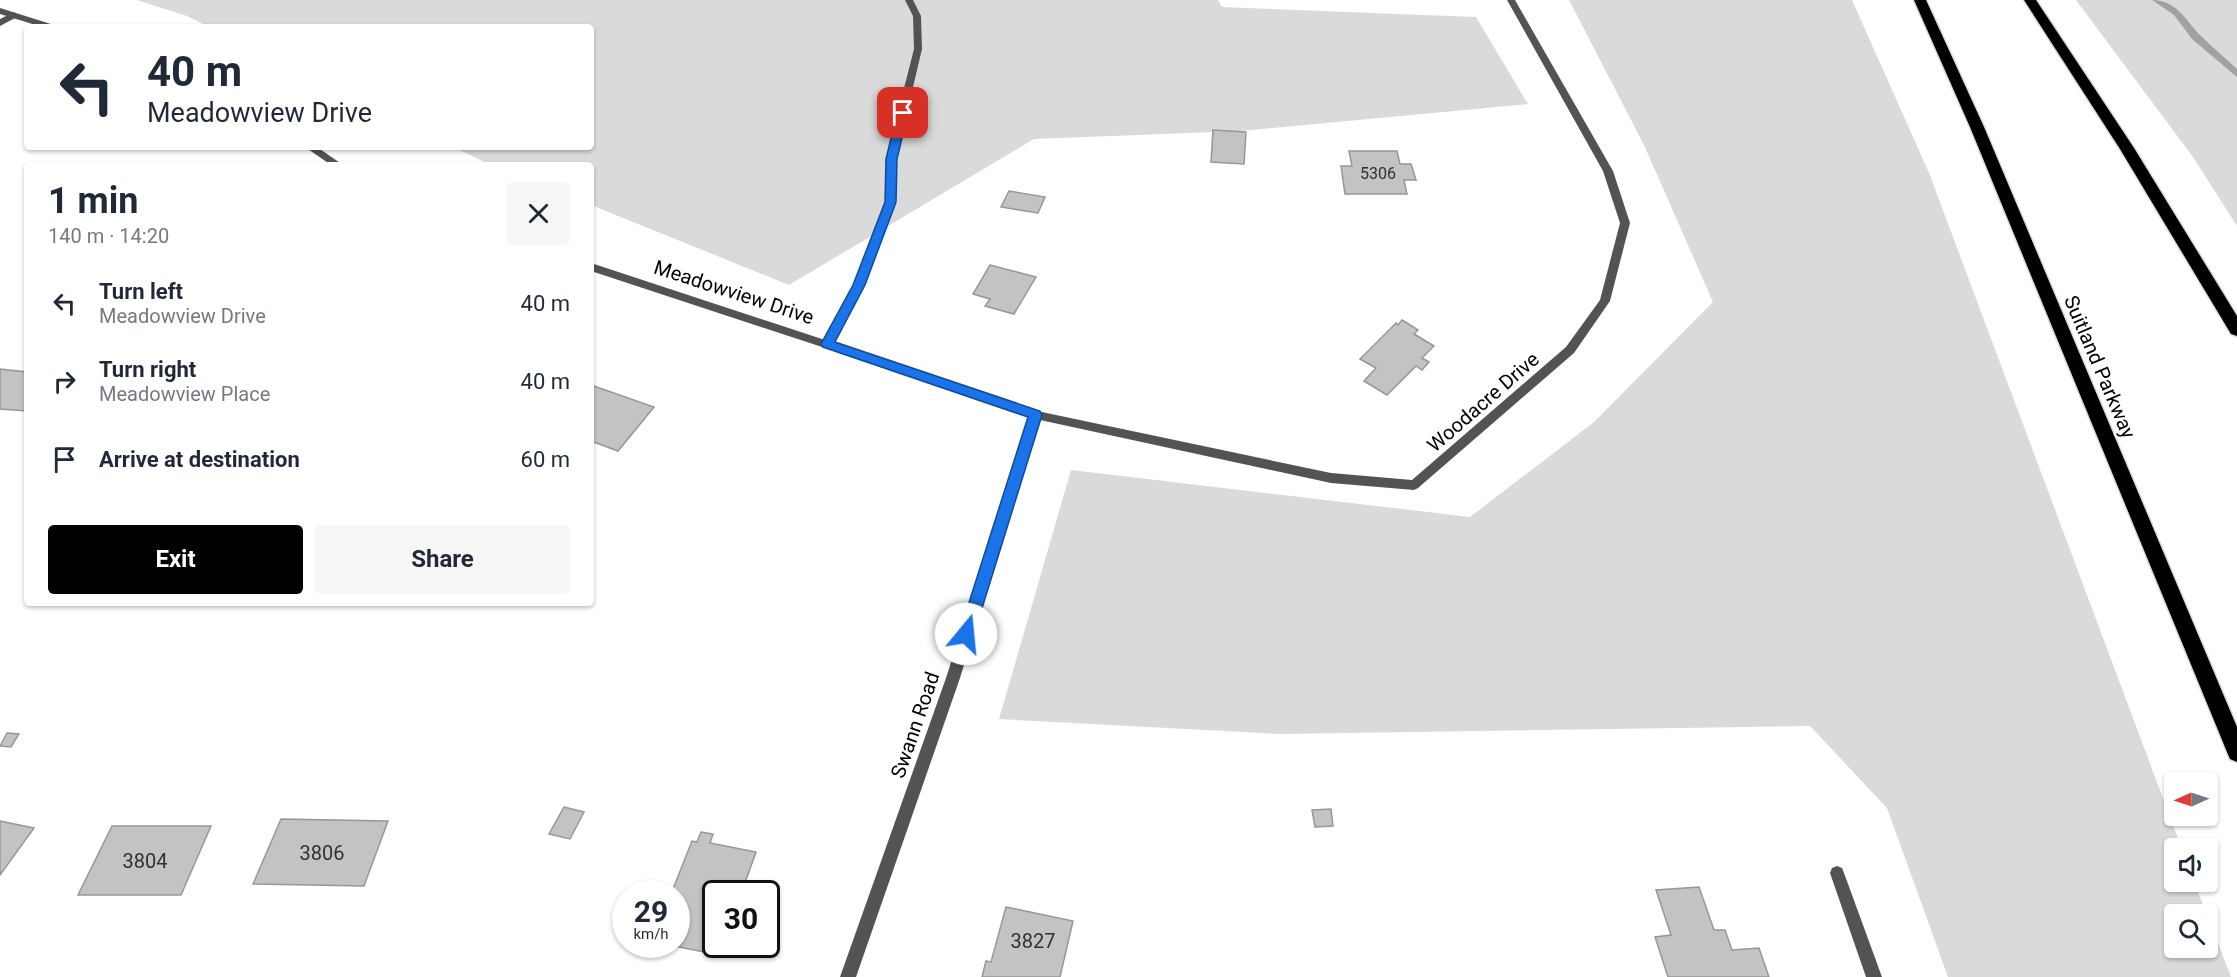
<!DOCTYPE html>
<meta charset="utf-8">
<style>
body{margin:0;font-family:Roboto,sans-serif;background:#f6f6f7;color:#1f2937;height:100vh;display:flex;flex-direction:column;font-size:22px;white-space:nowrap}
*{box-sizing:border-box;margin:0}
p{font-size:20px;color:#747a83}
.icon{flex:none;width:33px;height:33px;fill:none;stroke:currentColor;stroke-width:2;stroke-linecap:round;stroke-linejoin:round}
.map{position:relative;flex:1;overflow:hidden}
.sheet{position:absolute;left:24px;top:162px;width:570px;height:444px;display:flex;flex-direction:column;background:#fff;border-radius:6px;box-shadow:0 2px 4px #0004}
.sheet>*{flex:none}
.top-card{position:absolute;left:24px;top:24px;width:570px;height:126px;border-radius:6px;box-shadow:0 2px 4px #0004;background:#fff;color:#1f2937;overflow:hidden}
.needle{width:39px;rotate:267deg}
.fabs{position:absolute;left:2164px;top:772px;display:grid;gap:12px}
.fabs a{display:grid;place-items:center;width:54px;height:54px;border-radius:6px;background:#fff;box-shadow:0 2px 4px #0004;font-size:30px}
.speed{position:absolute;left:612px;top:880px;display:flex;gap:12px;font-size:30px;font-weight:700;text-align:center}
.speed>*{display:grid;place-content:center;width:78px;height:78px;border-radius:50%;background:#fff;box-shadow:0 2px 4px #0004;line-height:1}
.speed small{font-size:15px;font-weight:400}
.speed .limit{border:3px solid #111;border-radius:9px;background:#fff;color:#111}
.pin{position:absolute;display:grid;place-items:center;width:51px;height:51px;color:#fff;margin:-26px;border-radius:12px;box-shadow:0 3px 9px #0006}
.me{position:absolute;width:66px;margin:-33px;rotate:17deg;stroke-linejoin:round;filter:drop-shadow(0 0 4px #0008)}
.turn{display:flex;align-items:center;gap:21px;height:126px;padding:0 24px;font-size:27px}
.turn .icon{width:78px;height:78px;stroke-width:2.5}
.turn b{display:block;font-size:42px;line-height:51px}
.round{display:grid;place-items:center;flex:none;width:63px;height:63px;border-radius:6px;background:#f6f6f7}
.summary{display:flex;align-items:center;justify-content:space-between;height:102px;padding:0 24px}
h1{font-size:36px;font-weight:700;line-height:45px}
.button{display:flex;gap:12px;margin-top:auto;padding:12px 24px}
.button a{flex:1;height:69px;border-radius:6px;background:#000;color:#fff;font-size:24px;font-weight:700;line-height:69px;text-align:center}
.button a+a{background:#f6f6f7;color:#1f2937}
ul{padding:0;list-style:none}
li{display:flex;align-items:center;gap:18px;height:78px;padding:0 24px}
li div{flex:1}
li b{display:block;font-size:22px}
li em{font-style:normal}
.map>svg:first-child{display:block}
.green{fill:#dadada}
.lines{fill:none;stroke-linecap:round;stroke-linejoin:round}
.stream{fill:#a1a1a1;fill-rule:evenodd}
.building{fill:#c3c3c3;stroke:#979797;stroke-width:1.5}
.highway-casing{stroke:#dbdbdb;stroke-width:3}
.lane{fill:#535353;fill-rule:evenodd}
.street{fill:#535353;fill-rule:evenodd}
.highway{fill:#000;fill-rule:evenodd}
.route{fill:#1a73e8;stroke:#114b97;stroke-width:1.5}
.labels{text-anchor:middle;stroke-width:5;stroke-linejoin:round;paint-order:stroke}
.number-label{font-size:16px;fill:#313131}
.street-label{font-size:20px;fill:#000;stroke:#fff}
.near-number-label{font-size:20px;fill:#313131}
</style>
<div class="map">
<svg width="2237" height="977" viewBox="0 0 2237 977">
<rect width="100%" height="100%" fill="#fff"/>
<!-- green -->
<g class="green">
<path d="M137,0H1218L1222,7L1476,17L1528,104L1241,131L1034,139L789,285L591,205V165H491L453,147H591V27H209L187,16Z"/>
<path d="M1569,0H1852L1929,173L2182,849H2175V882H2194L2207,915H2175V948H2208V917L2231,977H1948L1887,808L1810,726L1280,734L999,719L1071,470L1470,517L1594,422L1713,302L1644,145Z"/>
<path d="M2076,0H2237V226L2193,157Z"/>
</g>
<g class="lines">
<!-- stream -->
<path class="stream" d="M2152,0C2177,0 2185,20 2201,36C2212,47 2225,58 2237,69V77L2192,39L2174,15Z"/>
</g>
<!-- building -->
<g class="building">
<path d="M1213,130L1246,132L1244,164L1211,162Z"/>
<path d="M1349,151H1397L1400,164H1411L1416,180H1404L1407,194H1345L1341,166H1352Z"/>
<path d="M1009,191L1045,197L1038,213L1001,207Z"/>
<path d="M990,265L1036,277L1014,314L985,306L990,299L973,294Z"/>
<path d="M1402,320L1418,330L1414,334L1434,346L1422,358L1429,362L1422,370L1416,366L1387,395L1364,381L1376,368L1360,359L1396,323L1398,325Z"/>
<path d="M0,369L27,372V411L0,409Z"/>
<path d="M591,385L654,407L618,451L591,441Z"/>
<path d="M7,733L19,734L11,747L0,746Z"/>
<path d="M564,807L584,812L570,839L549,834Z"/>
<path d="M1331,809L1333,826L1315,827L1312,810Z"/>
<path d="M281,819L388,821L364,886L253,884Z"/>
<path d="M0,821L34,828L0,875Z"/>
<path d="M112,826H211L181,895H78Z"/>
<path d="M701,832L713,834L710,843L756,852L741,894H716V945H722L719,955L669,945H676V894H671L692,841L697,842Z"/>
<path d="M1699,887L1714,930H1725L1732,950L1759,948L1769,977H1668L1655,937L1671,935L1656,890Z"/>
<path d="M1006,907L1073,921L1060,977H982L986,961L991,962Z"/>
</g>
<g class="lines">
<defs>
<g id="highway">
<path d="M1914,0H1926L1984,127L2237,727V762L2230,759L2227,752L1970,127Z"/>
<path d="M2024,0H2036L2134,148L2237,316V336L2231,334L2120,149Z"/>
</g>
</defs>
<!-- highway casing -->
<use href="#highway" class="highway-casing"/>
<!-- lane -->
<path class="lane" d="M14,12L18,15L17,17L0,26V19Z"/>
<!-- street -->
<g class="street">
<path d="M905,0H913L921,16L922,49L896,159V202L864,285L834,343L1037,411L1331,473L1412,480L1566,347L1600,300L1620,223L1603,171L1507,0H1515L1613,171L1630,223L1610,301L1574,353L1418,488L1414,490L1331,483L1040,420L960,678L856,977H840L946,678L1030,417L974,397L591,271V263L825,340L854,285L886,202V159L914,49L913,16Z"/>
<path d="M0,8L54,25L55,27H42L0,14Z"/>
<path d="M305,147H317L343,165H331Z"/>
<path d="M1837,866L1842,868L1844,873L1882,977H1866L1830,873L1832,868Z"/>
</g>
<!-- highway -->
<use href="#highway" class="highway"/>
</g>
<!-- route -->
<path class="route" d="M903,109L908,113L897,159L896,202L865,285L835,342L1040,411L1042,415L974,634L972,639L966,641L961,639L959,634L1028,417L823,347L821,344L853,285L885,202L886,159L897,113Z"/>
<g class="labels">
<!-- number labels -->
<g class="number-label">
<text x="1378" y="179">5306</text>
</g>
<!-- street labels -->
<g class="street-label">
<text transform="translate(734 292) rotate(18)" y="7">Meadowview Drive</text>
<text transform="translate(2100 367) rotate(67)" y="7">Suitland Parkway</text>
<text transform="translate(1483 402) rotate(-41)" y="7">Woodacre Drive</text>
<text transform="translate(915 725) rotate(-71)" y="7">Swann Road</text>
</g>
<!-- near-number labels -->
<g class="near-number-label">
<text x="322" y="860">3806</text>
<text x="145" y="868">3804</text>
<text x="1033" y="948">3827</text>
</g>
</g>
</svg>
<div class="fabs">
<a><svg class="needle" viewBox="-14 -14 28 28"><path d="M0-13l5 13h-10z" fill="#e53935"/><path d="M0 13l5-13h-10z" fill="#747a83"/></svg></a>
<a><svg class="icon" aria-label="sound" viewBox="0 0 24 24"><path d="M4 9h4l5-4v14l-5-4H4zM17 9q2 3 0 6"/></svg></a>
<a><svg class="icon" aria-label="search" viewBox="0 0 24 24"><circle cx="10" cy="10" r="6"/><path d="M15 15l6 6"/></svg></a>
</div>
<div class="speed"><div>29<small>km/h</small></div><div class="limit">30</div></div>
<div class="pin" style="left:903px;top:113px;background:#d93025"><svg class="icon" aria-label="arrive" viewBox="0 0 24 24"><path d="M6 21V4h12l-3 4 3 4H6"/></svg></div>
<svg class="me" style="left:966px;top:634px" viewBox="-20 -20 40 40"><circle r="19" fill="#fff"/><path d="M0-13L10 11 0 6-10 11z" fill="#1a73e8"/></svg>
<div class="top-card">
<div class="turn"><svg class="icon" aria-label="left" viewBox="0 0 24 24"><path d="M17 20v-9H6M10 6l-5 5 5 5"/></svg><div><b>40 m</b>Meadowview Drive</div></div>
</div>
<section class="sheet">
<div class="summary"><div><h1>1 min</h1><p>140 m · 14:20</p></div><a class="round"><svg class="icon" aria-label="close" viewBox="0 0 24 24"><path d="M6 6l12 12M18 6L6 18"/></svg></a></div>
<ul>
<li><svg class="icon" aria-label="left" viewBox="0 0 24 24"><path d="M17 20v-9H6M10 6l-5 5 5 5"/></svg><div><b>Turn left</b><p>Meadowview Drive</p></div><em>40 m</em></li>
<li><svg class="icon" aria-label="right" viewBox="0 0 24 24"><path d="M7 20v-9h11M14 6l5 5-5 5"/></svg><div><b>Turn right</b><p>Meadowview Place</p></div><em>40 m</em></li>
<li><svg class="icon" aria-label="arrive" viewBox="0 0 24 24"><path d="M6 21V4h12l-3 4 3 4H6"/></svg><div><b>Arrive at destination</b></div><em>60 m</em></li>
</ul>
<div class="button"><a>Exit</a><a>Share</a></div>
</section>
</div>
